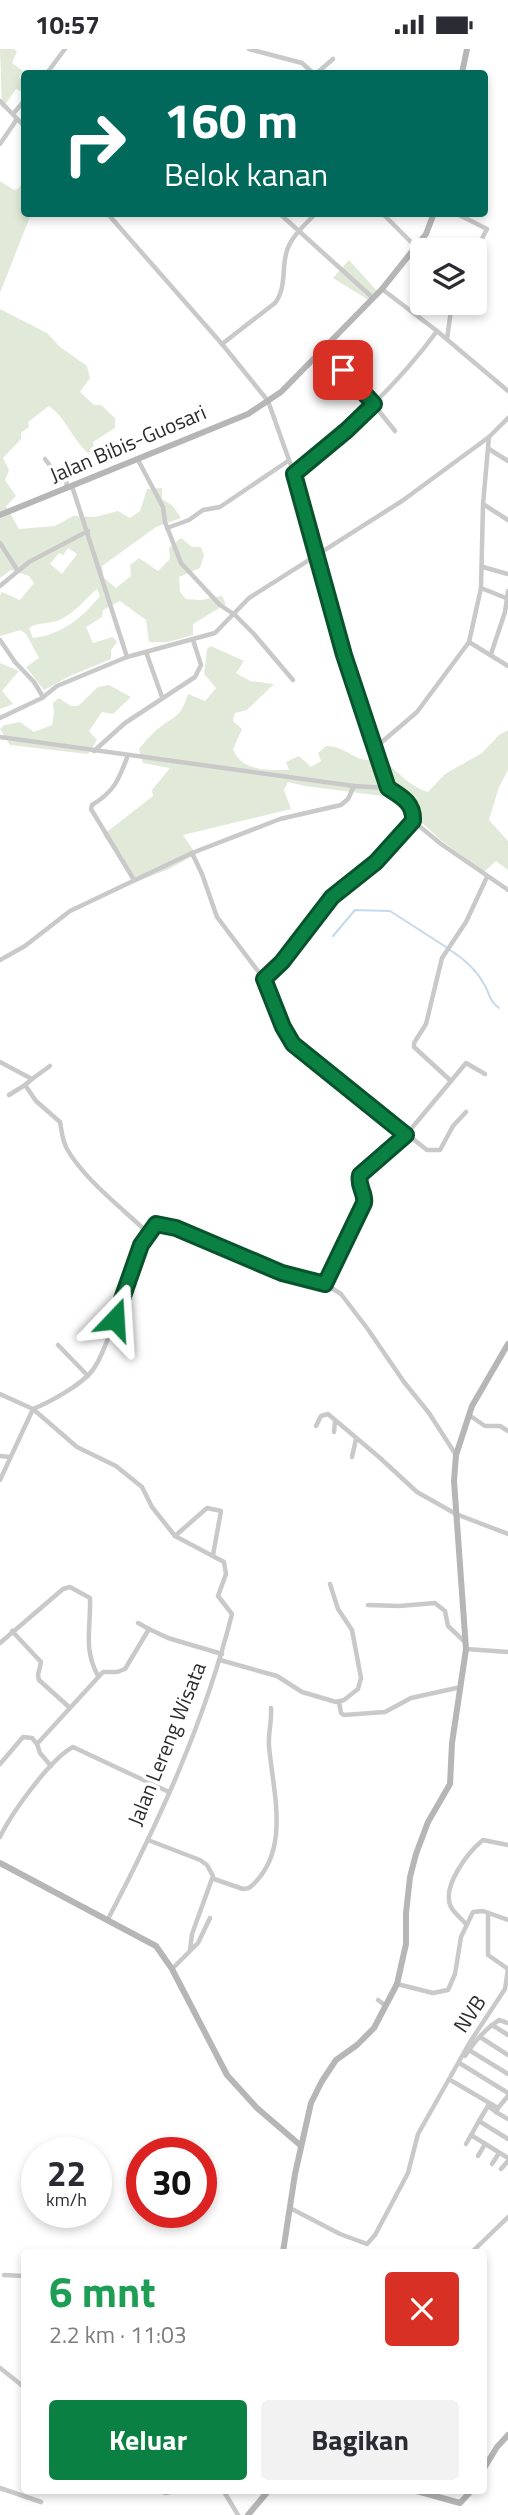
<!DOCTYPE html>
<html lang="id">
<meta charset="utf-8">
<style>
body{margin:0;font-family:"Titillium Web",sans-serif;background:#f2f2f3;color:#2b2b33;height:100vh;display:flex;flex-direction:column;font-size:26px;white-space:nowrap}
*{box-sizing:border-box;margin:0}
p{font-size:23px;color:#7c7c81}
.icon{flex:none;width:38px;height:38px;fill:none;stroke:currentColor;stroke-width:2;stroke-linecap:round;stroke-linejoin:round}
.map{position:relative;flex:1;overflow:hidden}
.details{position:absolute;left:21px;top:2200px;width:466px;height:245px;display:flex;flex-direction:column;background:#fff;border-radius:7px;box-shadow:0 4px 10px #0003}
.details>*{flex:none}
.guide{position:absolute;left:21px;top:21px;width:467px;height:147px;border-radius:7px;box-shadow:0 4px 10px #0003;background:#00695c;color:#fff;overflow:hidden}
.tools{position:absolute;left:410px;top:189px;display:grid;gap:14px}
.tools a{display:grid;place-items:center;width:77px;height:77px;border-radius:7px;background:#fff;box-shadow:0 4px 10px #0003;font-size:35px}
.speed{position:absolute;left:21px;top:2088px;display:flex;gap:14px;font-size:35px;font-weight:700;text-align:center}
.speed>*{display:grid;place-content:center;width:91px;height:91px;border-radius:50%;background:#fff;box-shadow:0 4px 10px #0003;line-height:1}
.speed small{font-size:18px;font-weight:400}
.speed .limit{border:10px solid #d22;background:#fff;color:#111}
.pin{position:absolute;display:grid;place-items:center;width:60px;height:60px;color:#fff;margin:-30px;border-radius:14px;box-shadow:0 4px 10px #0006}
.me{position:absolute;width:77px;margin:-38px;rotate:20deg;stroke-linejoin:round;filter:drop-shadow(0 0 5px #0008)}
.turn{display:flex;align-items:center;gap:24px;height:147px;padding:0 28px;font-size:32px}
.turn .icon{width:91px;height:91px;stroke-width:2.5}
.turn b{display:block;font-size:49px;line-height:60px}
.round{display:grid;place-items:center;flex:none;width:74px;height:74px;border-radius:7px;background:#f2f2f3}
.overview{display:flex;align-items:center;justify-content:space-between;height:119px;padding:0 28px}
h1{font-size:42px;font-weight:700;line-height:52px;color:#1e9e55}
.primary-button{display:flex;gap:14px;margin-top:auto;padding:14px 28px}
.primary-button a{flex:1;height:80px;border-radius:7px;background:#0b8043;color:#fff;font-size:28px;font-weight:700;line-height:80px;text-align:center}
.primary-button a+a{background:#f2f2f3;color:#2b2b33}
.status{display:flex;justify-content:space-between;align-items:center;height:49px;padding:0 35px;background:#fff;direction:ltr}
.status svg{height:19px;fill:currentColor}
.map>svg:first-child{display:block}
.green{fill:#e1ead8;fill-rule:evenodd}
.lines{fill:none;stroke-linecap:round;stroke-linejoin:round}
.stream{stroke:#c4daea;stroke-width:2}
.street{stroke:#c9c9c9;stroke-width:4.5}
.secondary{stroke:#b6b6b6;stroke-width:6}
.route-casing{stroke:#07532c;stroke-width:18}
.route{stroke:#0b8043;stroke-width:12}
.labels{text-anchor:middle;stroke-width:7;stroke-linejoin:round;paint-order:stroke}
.street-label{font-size:21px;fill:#2c2c2c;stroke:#fff}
</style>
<div class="status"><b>10:57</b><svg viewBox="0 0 49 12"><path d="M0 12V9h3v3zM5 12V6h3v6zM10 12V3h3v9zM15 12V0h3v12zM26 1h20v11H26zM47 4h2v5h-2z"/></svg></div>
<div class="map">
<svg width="508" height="2466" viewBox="0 0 508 2466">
<rect width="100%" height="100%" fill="#fff"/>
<!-- green -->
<g class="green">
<path d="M0,0H14L17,2L12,14L23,22L19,28L24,33V44L16,40L2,60Z"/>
<path d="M24,131V164L31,165L0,244V132L14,141L18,140Z"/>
<path d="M349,211L378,243L370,252L333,229Z"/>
<path d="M0,260L47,284L60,298L87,317L90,329L80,343L94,356H101L115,369V379L93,393L95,401L88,404C72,390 67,370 49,357L28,373L29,378L21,384V390L3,409L9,421L5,431L16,447L6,457L19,480L55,477L73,467L95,468L118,462L130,469L140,462L147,440L162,439V450L173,457L181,469L156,478L102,517L104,529L116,539L131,527L130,516L139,509L158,522L170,510L169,499L181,489L192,498H201L204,506L200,519L179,528L180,543L186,550L201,551L222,547L226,555L193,575V586L168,593H149L146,571L120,552L103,561L102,568L86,578L93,594L113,588L117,593L111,601V610L70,627L44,641L26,618L39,609L26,585L21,581L0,587V546L2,543L20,551L34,534L29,527L11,521L0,529ZM68,499L77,505L62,525L50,515L59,504L63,506ZM97,540L100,547C82,569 61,586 33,589L29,579C39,573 46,575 57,572C72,567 85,550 97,540Z"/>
<path d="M211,597L244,612L236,624L250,632L274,635L247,661L235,664L233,672L242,680L233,700C242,723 267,721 289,721L286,713L299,707L311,718L321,712L318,704L326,697C352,698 353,717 383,709C397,723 409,737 428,743L445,725L482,704L499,686L508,681V721L499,738L489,771L508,792V821L496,812L484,823L443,793L419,771L417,759L404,744L398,749L305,737L288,733L284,741L291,760L183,786L196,805L169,820L136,833L103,786L153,747L152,741L170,719L143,714L139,700C145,693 152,684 159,679C177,665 180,669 188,645L205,652L216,639L204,625L207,600Z"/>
<path d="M0,614L19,622L2,642L13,655L0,660Z"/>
<path d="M109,636L131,648L113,665L102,663L89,682L97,691L88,705L10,696L0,680L4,676L20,673L34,683L52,676L54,664L53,654L59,649L71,657H78L98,638Z"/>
</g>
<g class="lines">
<!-- stream -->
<g class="stream">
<path d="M333,887L355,861L390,862L446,898"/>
<path d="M450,901C464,910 476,920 484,935C490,945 489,952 499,959"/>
</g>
<!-- street -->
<g class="street">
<path d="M249,0L302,14L313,24"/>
<path d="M47,24L65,0"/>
<path d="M317,24L333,10"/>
<path d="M0,52L24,77"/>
<path d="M13,65L24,52"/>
<path d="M0,95L17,70"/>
<path d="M107,164L222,295L268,352L294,425L344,606L376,698L417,663L469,593L508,617"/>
<path d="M279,164L373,249"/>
<path d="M382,164L416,198"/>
<path d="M455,164L487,180L474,205"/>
<path d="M382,240L437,282L508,342"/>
<path d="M447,290L452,254"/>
<path d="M222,295L275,254C286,240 282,221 286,205C290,188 305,176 316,164"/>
<path d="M323,301L362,341L395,382"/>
<path d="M489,388L483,455L508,471"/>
<path d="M489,400L508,412"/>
<path d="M45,410L60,430L66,431L67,439"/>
<path d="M138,411L163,458L165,473L181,514L220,556L235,566L253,584L293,631"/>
<path d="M294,425C347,382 397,337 437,282"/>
<path d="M72,437L127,608"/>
<path d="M167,479L189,471L203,461L220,458L288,412"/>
<path d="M0,494L18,522"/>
<path d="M483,518L508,525"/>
<path d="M0,537L29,513L88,482"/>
<path d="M481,539L483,456"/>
<path d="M0,591L15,613L34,633L43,648"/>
<path d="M469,593L481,539L506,549"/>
<path d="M146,603L162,648"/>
<path d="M491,605L505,563L508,542"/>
<path d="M0,669L42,649L57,637L127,608L215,584L249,549L402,452L489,388L508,369"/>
<path d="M0,688L354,737L388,739L376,698"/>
<path d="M94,702L125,674L195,628L201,616L193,591"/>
<path d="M128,706C119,730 115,742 92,756L91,760L134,831"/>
<path d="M413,772L441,795L508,841"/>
<path d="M192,804L202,825L217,868L264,930L283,978L293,995L427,1101H440L453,1077L466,1063"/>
<path d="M0,911L25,897L70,862L192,804L280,770L341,756L348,750L354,737"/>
<path d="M264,930L282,913L332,848L376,812L413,772C414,754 402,748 388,739"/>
<path d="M0,1013L32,1030L25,1036L36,1052L60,1073C62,1083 62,1091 67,1100C84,1130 122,1159 148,1184"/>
<path d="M32,1030L50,1017"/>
<path d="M451,1032L414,998V994L426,975L442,909L466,873L487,828"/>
<path d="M9,1046L25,1036"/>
<path d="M325,1235L364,1154V1146L359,1131L362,1124L406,1086L466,1014L485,1025"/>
<path d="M58,1296L88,1327"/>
<path d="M0,1345L33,1360C50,1353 81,1336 92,1322C113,1296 136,1183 158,1174L176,1179L282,1224L325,1235L341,1245L367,1279L404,1333L429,1364L456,1406"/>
<path d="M469,1366L485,1377H500L508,1382"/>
<path d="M316,1377L321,1367L328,1365L379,1408L417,1443L456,1465L508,1485"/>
<path d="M334,1383L335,1372"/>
<path d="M0,1407L10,1408"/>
<path d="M352,1408L356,1390"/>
<path d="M0,1431L33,1360L77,1398L116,1417L142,1438L152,1458L175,1487"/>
<path d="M368,1556L399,1557L435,1554L445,1562L448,1577L464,1592"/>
<path d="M138,1574L149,1580"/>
<path d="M12,1582L41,1613L38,1626L39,1631L69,1658"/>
<path d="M0,1594L63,1540L70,1538L90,1549C91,1580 83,1599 98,1627"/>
<path d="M466,1600L508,1603"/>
<path d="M220,1611L277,1627L302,1643L336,1653L344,1651L358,1640L361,1629L352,1581L338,1560L330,1535"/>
<path d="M339,1653L341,1664L344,1666L385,1663L411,1649L461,1638"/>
<path d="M37,1695L40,1704L51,1717"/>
<path d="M0,1715L23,1688L32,1689L37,1695L103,1623H117L125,1620L149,1580L168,1589L222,1605"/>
<path d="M0,1788C11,1765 50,1710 73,1698L169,1743"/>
<path d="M148,1791L200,1811L207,1816L213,1827L192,1885L190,1901"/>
<path d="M214,1830L243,1840L249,1839C292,1804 273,1744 269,1697C268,1685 272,1672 271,1659"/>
<path d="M488,1864V1906L508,1920"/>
<path d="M108,1870C159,1773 205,1672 232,1565L218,1547L226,1525L224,1513L175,1487L207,1459L221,1462L213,1506"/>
<path d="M466,1875C462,1870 454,1864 451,1858C441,1838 468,1803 483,1791L508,1796"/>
<path d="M172,1920L198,1894L210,1869"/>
<path d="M397,1935L433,1944L448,1941L455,1925L461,1888L473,1863L483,1862L508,1871"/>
<path d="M378,1951L386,1957"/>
<path d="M492,1976L508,1986"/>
<path d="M480,1988L508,2006"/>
<path d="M469,2001L508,2025"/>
<path d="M465,2007C474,1993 485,1980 499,1971L508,1974"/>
<path d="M461,2015L508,2044"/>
<path d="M452,2032L498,2059"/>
<path d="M489,2055L488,2057L496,2063L498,2059"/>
<path d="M488,2057L479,2072L508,2090"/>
<path d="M498,2059L508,2047"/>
<path d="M496,2063L508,2070"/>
<path d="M471,2086L508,2109"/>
<path d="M466,2095L479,2072"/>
<path d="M478,2107L485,2095"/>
<path d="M492,2115L499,2104"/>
<path d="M501,2120L508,2112"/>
<path d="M290,2159L340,2185L367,2195L375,2186L408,2124L418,2085L470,1993L505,1940L508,1920"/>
<path d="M472,2203L508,2168"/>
<path d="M4,2226L24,2227"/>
<path d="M0,2319L24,2338"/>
<path d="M0,2439L41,2453"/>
<path d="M156,2441L166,2444L178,2441"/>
<path d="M223,2441L238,2466"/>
</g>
<!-- secondary -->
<g class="secondary">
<path d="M462,24L467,0"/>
<path d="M0,466L248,365L281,343L382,240L426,185L434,164"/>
<path d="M0,1814L156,1897L172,1920L227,2026L257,2059L300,2096"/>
<path d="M283,2203L295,2125L311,2054L322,2032L336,2011L357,1996L374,1979L397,1935L406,1895V1864L410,1828L416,1805L428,1773L450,1735L452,1694L466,1600L454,1432L456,1406L472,1357L508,1295"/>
<path d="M483,2421L497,2398L508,2386"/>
<path d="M413,2441L460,2454L472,2441"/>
<path d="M248,2466L269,2441"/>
</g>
</g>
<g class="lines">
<defs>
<path id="route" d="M115,1270L141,1196L156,1175L176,1179L282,1224L325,1235L364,1154C366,1144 357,1137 360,1126L406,1086L293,995L283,978L264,930L282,913L332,848L376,813L413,772C414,754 402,748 388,739L344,606L294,425L347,381L374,355L343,321"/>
</defs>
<!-- route casing -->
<use href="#route" class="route-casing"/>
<!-- route -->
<use href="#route" class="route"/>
</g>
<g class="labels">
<!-- street labels -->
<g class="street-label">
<text transform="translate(128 395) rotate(-23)" y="7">Jalan Bibis-Guosari</text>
<text transform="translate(167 1695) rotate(-68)" y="7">Jalan Lereng Wisata</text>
<text transform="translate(470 1965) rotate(-56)" y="7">NVB</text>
</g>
</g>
</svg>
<div class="tools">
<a><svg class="icon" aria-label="layers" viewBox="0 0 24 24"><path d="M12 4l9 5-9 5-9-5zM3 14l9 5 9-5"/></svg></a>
</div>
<div class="speed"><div>22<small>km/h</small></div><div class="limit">30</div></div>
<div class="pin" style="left:343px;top:321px;background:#d93025"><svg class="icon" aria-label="arrive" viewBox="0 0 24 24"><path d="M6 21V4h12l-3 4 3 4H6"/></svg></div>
<svg class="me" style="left:115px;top:1270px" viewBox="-20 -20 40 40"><path d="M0-17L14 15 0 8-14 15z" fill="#0b8043" stroke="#fff" stroke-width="4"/></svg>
<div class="guide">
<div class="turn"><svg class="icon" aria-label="right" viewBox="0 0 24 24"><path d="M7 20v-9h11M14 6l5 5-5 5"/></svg><div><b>160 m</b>Belok kanan</div></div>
</div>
<section class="details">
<div class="overview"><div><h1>6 mnt</h1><p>2.2 km · 11:03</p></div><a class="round" style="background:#d93025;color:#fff"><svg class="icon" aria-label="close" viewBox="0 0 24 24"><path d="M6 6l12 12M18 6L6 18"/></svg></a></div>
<div class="primary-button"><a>Keluar</a><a>Bagikan</a></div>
</section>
</div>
